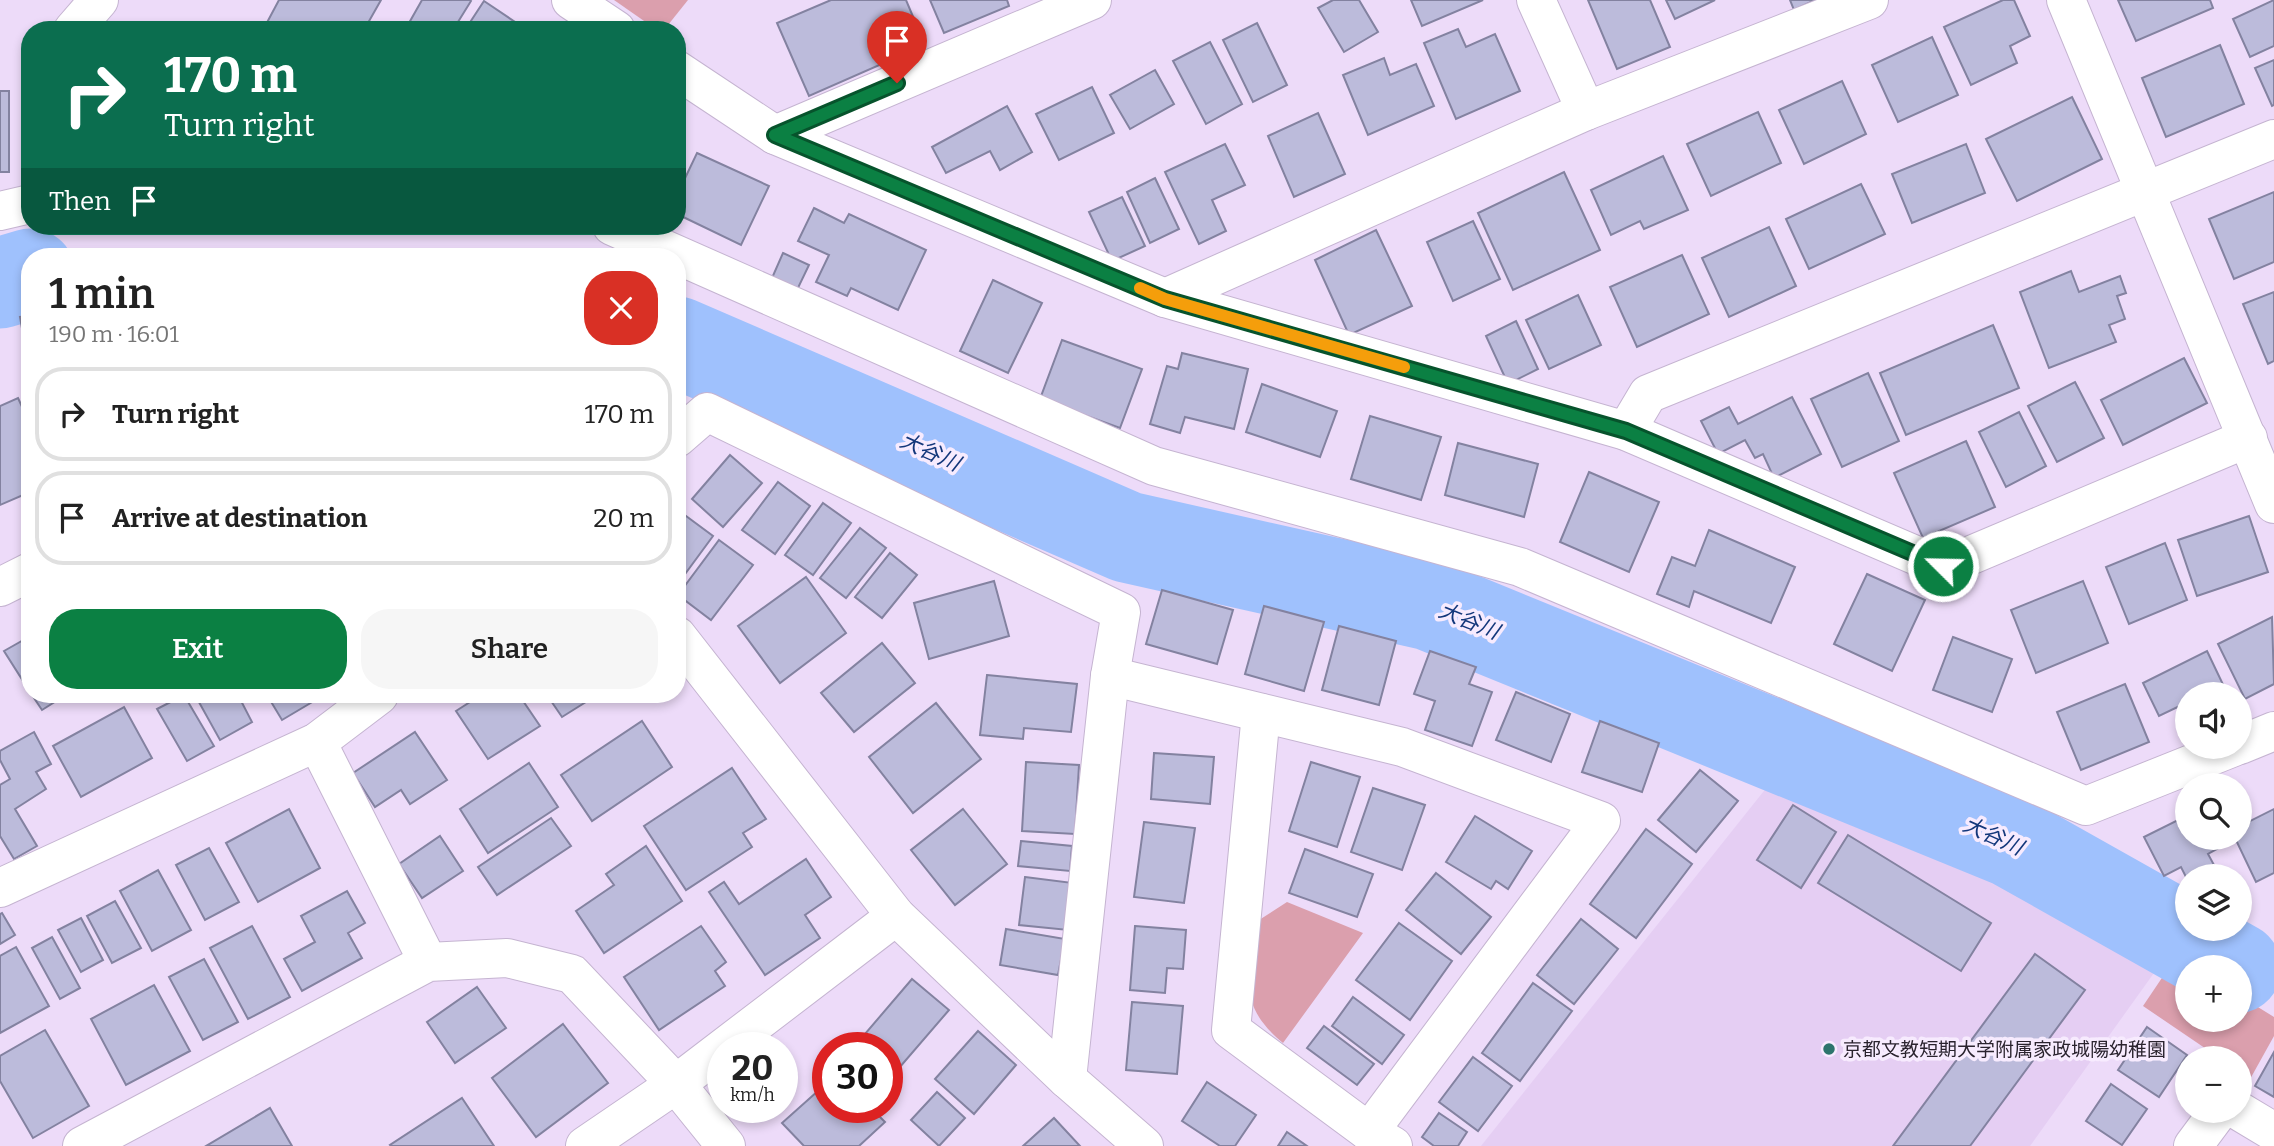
<!DOCTYPE html>
<meta charset="utf-8">
<style>
body{margin:0;font-family:Bitter,"Noto Sans JP",serif;background:#f6f6f6;color:#222;height:100vh;display:flex;flex-direction:column;font-size:26px;white-space:nowrap}
*{box-sizing:border-box;margin:0}
p{font-size:23px;color:#767676}
.icon{flex:none;width:38px;height:38px;fill:none;stroke:currentColor;stroke-width:2;stroke-linecap:round;stroke-linejoin:round}
.map{position:relative;flex:1;overflow:hidden}
.details{position:absolute;left:21px;top:248px;width:665px;height:455px;display:flex;flex-direction:column;background:#fff;border-radius:28px;box-shadow:0 4px 10px #0003}
.details>*{flex:none}
.banner{position:absolute;left:21px;top:21px;width:665px;height:214px;border-radius:28px;box-shadow:0 4px 10px #0003;background:#0b6e4f;color:#fff;overflow:hidden}
.fabs{position:absolute;left:2175px;top:682px;display:grid;gap:14px}
.fabs a{display:grid;place-items:center;width:77px;height:77px;border-radius:50%;background:#fff;box-shadow:0 4px 10px #0003;font-size:35px}
.speed{position:absolute;left:707px;top:1032px;display:flex;gap:14px;font-size:35px;font-weight:700;text-align:center}
.speed>*{display:grid;place-content:center;width:91px;height:91px;border-radius:50%;background:#fff;box-shadow:0 4px 10px #0003;line-height:1}
.speed small{font-size:18px;font-weight:400}
.speed .limit{border:10px solid #d22;background:#fff;color:#111}
.pin{position:absolute;display:grid;place-items:center;width:60px;height:60px;color:#fff;margin:-72px -30px;border-radius:50% 50% 50% 0;rotate:-45deg;box-shadow:0 0 7px #0007}
.pin .icon{rotate:45deg}
.me{position:absolute;width:77px;margin:-38px;rotate:293deg;stroke-linejoin:round;filter:drop-shadow(0 0 5px #0008)}
.turn{display:flex;align-items:center;gap:24px;height:147px;padding:0 28px;font-size:32px}
.turn .icon{width:91px;height:91px;stroke-width:2.5}
.turn b{display:block;font-size:49px;line-height:60px}
.then{display:flex;align-items:center;height:66px;padding:0 28px;background:#0003;gap:14px;font-size:26px}
.round{display:grid;place-items:center;flex:none;width:74px;height:74px;border-radius:28px;background:#f6f6f6}
.summary{display:flex;align-items:center;justify-content:space-between;height:119px;padding:0 28px}
h1{font-size:42px;font-weight:600;line-height:52px}
.button{display:flex;gap:14px;margin-top:auto;padding:14px 28px}
.button a{flex:1;height:80px;border-radius:28px;background:#0b8043;color:#fff;font-size:28px;font-weight:600;line-height:80px;text-align:center}
.button a+a{background:#f6f6f6;color:#222}
ul{padding:0;list-style:none}
li{display:flex;align-items:center;gap:21px;height:94px;margin:0 14px 10px;padding:0 14px;border:4px solid #e0e0e0;border-radius:28px}
li div{flex:1}
li b{display:block;font-size:26px}
li em{font-style:normal}
.map>svg:first-child{display:block}
.built{fill:#e5cef3}
.green{fill:#db9fad}
.lines{fill:none;stroke-linecap:round;stroke-linejoin:round}
.river{stroke:#9fc1fd;stroke-width:91}
.building{fill:#bcbbdb;stroke:#8382a0;stroke-width:2}
.street-casing{stroke:#c5b4d1;stroke-width:40}
.street{stroke:#fff;stroke-width:38}
.route-casing{stroke:#07532c;stroke-width:18}
.route{stroke:#0b8043;stroke-width:12}
.slow{stroke:#f59e0b;stroke-width:12}
.poi-dot{fill:#2d746c;stroke:#f7ebfe;stroke-width:2.5}
.labels{text-anchor:middle;stroke-width:7;stroke-linejoin:round;paint-order:stroke}
.poi-label{font-size:19px;fill:#2a232e;stroke:#f7ebfe;text-anchor:start}
.water-label{font-size:21px;font-style:italic;fill:#13377b;stroke:#f7ebfe}
</style>
<div class="map">
<svg width="2274" height="1146" viewBox="0 0 2274 1146">
<rect width="100%" height="100%" fill="#eddbf9"/>
<!-- built -->
<path class="built" d="M1779,772L1990,857L2169,952L2030,1146H1481Z"/>
<!-- green -->
<g class="green">
<path d="M614,0H688L664,30H657Z"/>
<path d="M1287,902L1363,933L1283,1043C1235,1003 1250,977 1256,922Z"/>
<path d="M2176,957L2193,968H2188V1020H2240V996L2274,1017V1036L2244,1090L2240,1088V1059H2221L2143,1006Z"/>
</g>
<g class="lines">
<!-- river -->
<g class="river">
<path d="M0,283L30,274"/>
<path d="M677,342L1127,537L1430,605L2012,842L2236,968"/>
</g>
</g>
<!-- building -->
<g class="building">
<path d="M279,0H381L364,30H263Z"/>
<path d="M422,0H470L471,1L453,30H420L409,23Z"/>
<path d="M831,0H906L925,45L809,96L777,23Z"/>
<path d="M930,0H1007L1009,6L944,33Z"/>
<path d="M1333,0H1359L1378,32L1344,52L1318,8Z"/>
<path d="M1411,0H1483L1422,26Z"/>
<path d="M1588,0H1650L1670,47L1617,69Z"/>
<path d="M1666,0H1715L1675,19Z"/>
<path d="M1790,0H1815L1794,10Z"/>
<path d="M2003,0H2014L2030,36L2010,46L2017,63L1971,85L1944,27Z"/>
<path d="M2118,0H2210L2213,8L2136,41Z"/>
<path d="M2274,0V46L2250,57L2233,19Z"/>
<path d="M484,1L527,30H465Z"/>
<path d="M1257,23L1287,85L1253,102L1223,40Z"/>
<path d="M1458,29L1466,47L1495,34L1520,91L1456,119L1424,43Z"/>
<path d="M1932,37L1958,95L1898,122L1872,65Z"/>
<path d="M1210,42L1242,104L1206,124L1173,61Z"/>
<path d="M2220,45L2244,104L2166,137L2142,78Z"/>
<path d="M1384,58L1390,75L1416,64L1434,106L1368,135L1343,75Z"/>
<path d="M2274,60V105L2272,106L2255,68Z"/>
<path d="M1155,70L1174,104L1130,129L1110,95Z"/>
<path d="M1842,81L1866,134L1804,164L1779,110Z"/>
<path d="M1092,87L1114,133L1059,160L1036,114Z"/>
<rect x="0" y="91" width="9" height="81"/>
<path d="M2072,97L2102,159L2017,201L1986,139Z"/>
<path d="M1007,106L1032,152L1000,170L990,151L946,173L932,147Z"/>
<path d="M1758,112L1781,163L1711,196L1687,144Z"/>
<path d="M1318,113L1345,174L1294,197L1268,136Z"/>
<path d="M1225,144L1245,185L1212,200L1226,231L1199,244L1165,172Z"/>
<path d="M1966,144L1985,193L1912,223L1892,174Z"/>
<path d="M697,153L769,186L741,245L677,214V195Z"/>
<path d="M1663,156L1688,210L1644,229L1640,221L1611,235L1591,190Z"/>
<path d="M1564,172L1600,250L1513,290L1478,213Z"/>
<path d="M1155,178L1179,229L1150,243L1127,192Z"/>
<path d="M1861,184L1885,234L1809,269L1786,219Z"/>
<path d="M2274,192V262L2234,279L2209,219Z"/>
<path d="M1122,197L1145,246L1112,261L1089,212Z"/>
<path d="M814,208L844,223L849,214L926,250L898,310L851,288L847,296L816,282L829,255L798,241Z"/>
<path d="M1473,221L1500,279L1453,301L1427,242Z"/>
<path d="M1769,227L1796,286L1729,317L1702,258Z"/>
<path d="M1376,230L1412,306L1349,335L1315,260Z"/>
<path d="M783,253L809,265L797,290L772,278Z"/>
<path d="M1682,255L1709,314L1637,347L1610,287Z"/>
<path d="M2071,271L2079,292L2120,276L2126,293L2117,296L2125,319L2109,325L2116,342L2049,368L2020,292Z"/>
<path d="M993,280L1042,303L1008,373L960,351Z"/>
<path d="M2274,292V361L2268,364L2243,304Z"/>
<path d="M1578,295L1601,345L1549,369L1526,320Z"/>
<path d="M30,316V374L20,317Z"/>
<path d="M1516,321L1538,369L1508,384L1486,336Z"/>
<path d="M1993,325L2019,388L1906,435L1880,373Z"/>
<path d="M1062,340L1142,369L1120,428L1040,399Z"/>
<path d="M1182,353L1248,369L1234,429L1185,417L1180,433L1150,424L1167,366L1178,369Z"/>
<path d="M2184,358L2207,403L2123,445L2101,400Z"/>
<path d="M1868,373L1899,441L1842,467L1811,399Z"/>
<path d="M2075,382L2104,438L2057,462L2028,406Z"/>
<path d="M1262,384L1337,411L1320,457L1246,432Z"/>
<path d="M1792,397L1821,454L1774,478L1763,454L1755,458L1745,440L1718,454L1701,421L1729,407L1738,424Z"/>
<path d="M18,398L30,424V492L0,505V406Z"/>
<path d="M2019,412L2046,466L2006,487L1979,432Z"/>
<path d="M1370,416L1441,437L1421,500L1351,479Z"/>
<path d="M1966,441L1995,507L1923,538L1894,473Z"/>
<path d="M1458,443L1538,464L1524,517L1445,495Z"/>
<path d="M730,455L762,483L723,527L692,499Z"/>
<path d="M1589,472L1659,502L1629,572L1560,542Z"/>
<path d="M778,482L810,506L775,554L742,530Z"/>
<path d="M823,503L851,523L813,575L785,555Z"/>
<path d="M682,513L713,536L677,585V519Z"/>
<path d="M2249,516L2268,572L2197,596L2178,540Z"/>
<path d="M860,528L886,548L846,598L820,578Z"/>
<path d="M1709,530L1795,567L1771,623L1694,591L1689,607L1657,594L1672,557L1695,566Z"/>
<path d="M719,540L753,565L711,620L678,595Z"/>
<path d="M2165,543L2187,600L2129,624L2106,567Z"/>
<path d="M890,553L917,575L882,618L855,597Z"/>
<path d="M1867,574L1925,600L1892,671L1834,644Z"/>
<path d="M806,577L846,633L780,683L738,626Z"/>
<path d="M994,581L1009,636L929,659L914,603Z"/>
<path d="M2083,581L2108,643L2036,673L2011,610Z"/>
<path d="M1162,590L1233,610L1217,664L1146,644Z"/>
<path d="M1264,606L1324,622L1304,691L1245,674Z"/>
<path d="M2272,617L2274,684L2245,699L2218,644Z"/>
<path d="M1339,626L1396,641L1379,705L1322,690Z"/>
<path d="M1953,637L2012,659L1992,712L1933,690Z"/>
<path d="M27,638L30,642V692L4,651Z"/>
<path d="M882,643L915,683L854,732L821,693Z"/>
<path d="M1430,651L1476,667L1469,684L1492,692L1472,746L1425,730L1435,701L1414,694Z"/>
<path d="M2207,651L2228,695H2188V702L2159,716L2143,683Z"/>
<path d="M987,675L1077,684L1071,732L1024,728L1023,739L980,735Z"/>
<path d="M2125,684L2149,742L2081,770L2057,712Z"/>
<path d="M1516,692L1570,714L1551,762L1496,740Z"/>
<path d="M32,695H63L64,696L42,710Z"/>
<path d="M184,695L214,746L187,761L157,709Z"/>
<path d="M195,695H238L252,722L220,740Z"/>
<path d="M267,695H324L282,720Z"/>
<path d="M481,695H519L540,726L488,759L456,711Z"/>
<path d="M547,695H597L562,717Z"/>
<path d="M936,703L981,759L913,813L869,757Z"/>
<path d="M124,707L152,758L81,797L53,746Z"/>
<path d="M642,721L672,767L592,821L561,775Z"/>
<path d="M1600,721L1659,743L1642,792L1582,772Z"/>
<path d="M34,732L51,764L36,772L46,789L15,809L37,846L14,859L0,836V785L10,779L0,760V751Z"/>
<path d="M415,732L447,780L410,804L401,790L375,807L353,773Z"/>
<path d="M1154,753L1214,757L1210,804L1151,799Z"/>
<path d="M1026,762L1079,765L1075,834L1022,831Z"/>
<path d="M1311,762L1360,777L1337,847L1289,831Z"/>
<path d="M529,763L558,807L488,853L460,809Z"/>
<path d="M732,768L766,819L743,833L752,847L686,890L644,826Z"/>
<path d="M1700,770L1738,801L1696,852L1658,820Z"/>
<path d="M1373,788L1425,805L1402,870L1351,852Z"/>
<path d="M1793,805L1836,832L1801,888L1757,860Z"/>
<path d="M289,809L320,868L258,902L226,843Z"/>
<path d="M963,809L1007,864L955,905L911,850Z"/>
<path d="M2274,809V873L2256,882L2235,838H2240V826Z"/>
<path d="M2188,815V838H2221L2224,845L2208,854L2214,865L2187,879L2181,867L2164,876L2144,837Z"/>
<path d="M1475,816L1532,851L1508,889L1496,881L1491,889L1446,862Z"/>
<path d="M551,818L571,846L497,895L478,867Z"/>
<path d="M1144,822L1195,828L1184,903L1134,897Z"/>
<path d="M1646,829L1692,864L1636,938L1590,904Z"/>
<path d="M1848,835L1991,923L1961,971L1818,883Z"/>
<path d="M440,836L463,871L422,898L399,864Z"/>
<path d="M1021,841L1072,846L1070,871L1018,866Z"/>
<path d="M646,846L682,901L604,953L576,911L614,885L606,874Z"/>
<path d="M209,848L239,902L205,920L176,865Z"/>
<path d="M1305,849L1373,874L1357,917L1289,893Z"/>
<path d="M806,859L831,897L805,915L820,938L765,975L709,892L724,882L739,904Z"/>
<path d="M158,870L191,930L152,951L120,891Z"/>
<path d="M1436,873L1491,917L1461,954L1406,910Z"/>
<path d="M1025,877L1073,883L1068,930L1019,925Z"/>
<path d="M347,891L365,923L348,933L362,958L302,991L284,959L315,942L301,916Z"/>
<path d="M115,901L141,948L112,963L87,916Z"/>
<path d="M2,913L15,935L0,944V914Z"/>
<path d="M81,918L103,960L81,972L58,930Z"/>
<path d="M1581,919L1618,949L1574,1004L1537,975Z"/>
<path d="M1399,923L1452,961L1410,1020L1356,980Z"/>
<path d="M252,926L290,997L248,1019L210,948Z"/>
<path d="M701,926L726,962L715,971L725,986L659,1030L624,977Z"/>
<path d="M1135,926L1186,930L1183,969L1167,968L1165,993L1130,990Z"/>
<path d="M1006,929L1065,939L1058,975L1000,965Z"/>
<path d="M52,937L80,988L60,999L32,948Z"/>
<path d="M16,947L49,1006L0,1033V956Z"/>
<path d="M2035,954L2085,990L1970,1146H1893Z"/>
<path d="M204,959L238,1022L203,1040L169,977Z"/>
<path d="M912,979L949,1010L887,1082V1048H853Z"/>
<path d="M1533,983L1572,1011L1520,1081L1482,1053Z"/>
<path d="M154,985L190,1051L126,1085L91,1019Z"/>
<path d="M477,987L506,1028L455,1063L427,1022Z"/>
<path d="M1353,997L1404,1035L1382,1064L1332,1026Z"/>
<path d="M1132,1002L1183,1006L1177,1074L1126,1070Z"/>
<path d="M563,1024L608,1083L536,1137L492,1078Z"/>
<path d="M1324,1026L1374,1064L1357,1085L1307,1048Z"/>
<path d="M2147,1027L2187,1055L2159,1097L2118,1070Z"/>
<path d="M45,1030L89,1106L33,1138L0,1081V1056Z"/>
<path d="M978,1031L1016,1065L974,1114L935,1079Z"/>
<path d="M2274,1052V1097L2255,1086Z"/>
<path d="M1473,1057L1512,1086L1478,1131L1439,1102Z"/>
<path d="M828,1082V1108H871L885,1122L859,1146H804L782,1123Z"/>
<path d="M1207,1082L1256,1115L1235,1146H1220L1182,1121Z"/>
<path d="M2111,1084L2147,1109L2122,1145L2086,1121Z"/>
<path d="M937,1092L965,1118L939,1146L911,1120Z"/>
<path d="M462,1098L494,1146H391L390,1145Z"/>
<path d="M270,1108L292,1146H206Z"/>
<path d="M1439,1113L1467,1132L1458,1146H1434L1422,1137Z"/>
<path d="M1054,1118L1080,1146H1023Z"/>
<path d="M1287,1132L1307,1146H1278Z"/>
</g>
<g class="lines">
<defs>
<g id="street">
<path d="M571,0L616,30"/>
<path d="M1092,0L775,135L1165,298L1626,431L1943,567L2248,438"/>
<path d="M1536,0L1586,111"/>
<path d="M2066,0L2274,504"/>
<path d="M73,30L99,0"/>
<path d="M677,70L775,135"/>
<path d="M0,211L30,204"/>
<path d="M612,226L1154,466L1520,567L2086,806L2234,747"/>
<path d="M1165,298L1586,111L1869,0"/>
<path d="M1626,431L1648,394L2274,139"/>
<path d="M677,438L707,412L1121,612L1110,676L1067,1079"/>
<path d="M0,587L30,572"/>
<path d="M677,636L896,916L1067,1079L1144,1146"/>
<path d="M1110,676L1402,747L1601,821L1369,1132L1393,1146"/>
<path d="M1261,713L1231,1030L1369,1132"/>
<path d="M317,742L428,962"/>
<path d="M2240,745L2274,731"/>
<path d="M0,888L317,742L379,695"/>
<path d="M2239,1111L2274,1132"/>
<path d="M82,1146L428,962L507,958L572,974L676,1084L726,1146"/>
<path d="M585,1146L676,1084L896,916"/>
<path d="M2193,1146L2219,1111"/>
</g>
</defs>
<!-- street casing -->
<use href="#street" class="street-casing"/>
<!-- street -->
<use href="#street" class="street"/>
</g>
<g class="lines">
<defs>
<path id="route" d="M897,83L775,135L1165,299L1626,431L1943,566"/>
</defs>
<!-- route casing -->
<use href="#route" class="route-casing"/>
<!-- route -->
<use href="#route" class="route"/>
<!-- slow -->
<path class="slow" d="M1140,288L1165,299L1404,367"/>
</g>
<!-- markers -->
<circle class="poi-dot" cx="1829" cy="1049" r="7"/>
<g class="labels">
<!-- poi labels -->
<g class="poi-label">
<text x="1843" y="1056">京都文教短期大学附属家政城陽幼稚園</text>
</g>
<!-- water labels -->
<g class="water-label">
<text transform="translate(930 452) rotate(24)" y="7">大谷川</text>
<text transform="translate(1469 621) rotate(22)" y="7">大谷川</text>
<text transform="translate(1993 836) rotate(24)" y="7">大谷川</text>
</g>
</g>
</svg>
<div class="fabs">
<a><svg class="icon" aria-label="sound" viewBox="0 0 24 24"><path d="M4 9h4l5-4v14l-5-4H4zM17 9q2 3 0 6"/></svg></a>
<a><svg class="icon" aria-label="search" viewBox="0 0 24 24"><circle cx="10" cy="10" r="6"/><path d="M15 15l6 6"/></svg></a>
<a><svg class="icon" aria-label="layers" viewBox="0 0 24 24"><path d="M12 4l9 5-9 5-9-5zM3 14l9 5 9-5"/></svg></a>
<a>+</a>
<a>−</a>
</div>
<div class="speed"><div>20<small>km/h</small></div><div class="limit">30</div></div>
<div class="pin" style="left:897px;top:83px;background:#d93025"><svg class="icon" aria-label="arrive" viewBox="0 0 24 24"><path d="M6 21V4h12l-3 4 3 4H6"/></svg></div>
<svg class="me" style="left:1943px;top:566px" viewBox="-20 -20 40 40"><circle r="17" fill="#0b8043" stroke="#fff" stroke-width="3"/><path d="M0-11L8 9 0 5-8 9z" fill="#fff"/></svg>
<div class="banner">
<div class="turn"><svg class="icon" aria-label="right" viewBox="0 0 24 24"><path d="M7 20v-9h11M14 6l5 5-5 5"/></svg><div><b>170 m</b>Turn right</div></div>
<div class="then">Then<svg class="icon" aria-label="arrive" viewBox="0 0 24 24"><path d="M6 21V4h12l-3 4 3 4H6"/></svg></div>
</div>
<section class="details">
<div class="summary"><div><h1>1 min</h1><p>190 m · 16:01</p></div><a class="round" style="background:#d93025;color:#fff"><svg class="icon" aria-label="close" viewBox="0 0 24 24"><path d="M6 6l12 12M18 6L6 18"/></svg></a></div>
<ul>
<li><svg class="icon" aria-label="right" viewBox="0 0 24 24"><path d="M7 20v-9h11M14 6l5 5-5 5"/></svg><div><b>Turn right</b></div><em>170 m</em></li>
<li><svg class="icon" aria-label="arrive" viewBox="0 0 24 24"><path d="M6 21V4h12l-3 4 3 4H6"/></svg><div><b>Arrive at destination</b></div><em>20 m</em></li>
</ul>
<div class="button"><a>Exit</a><a>Share</a></div>
</section>
</div>
